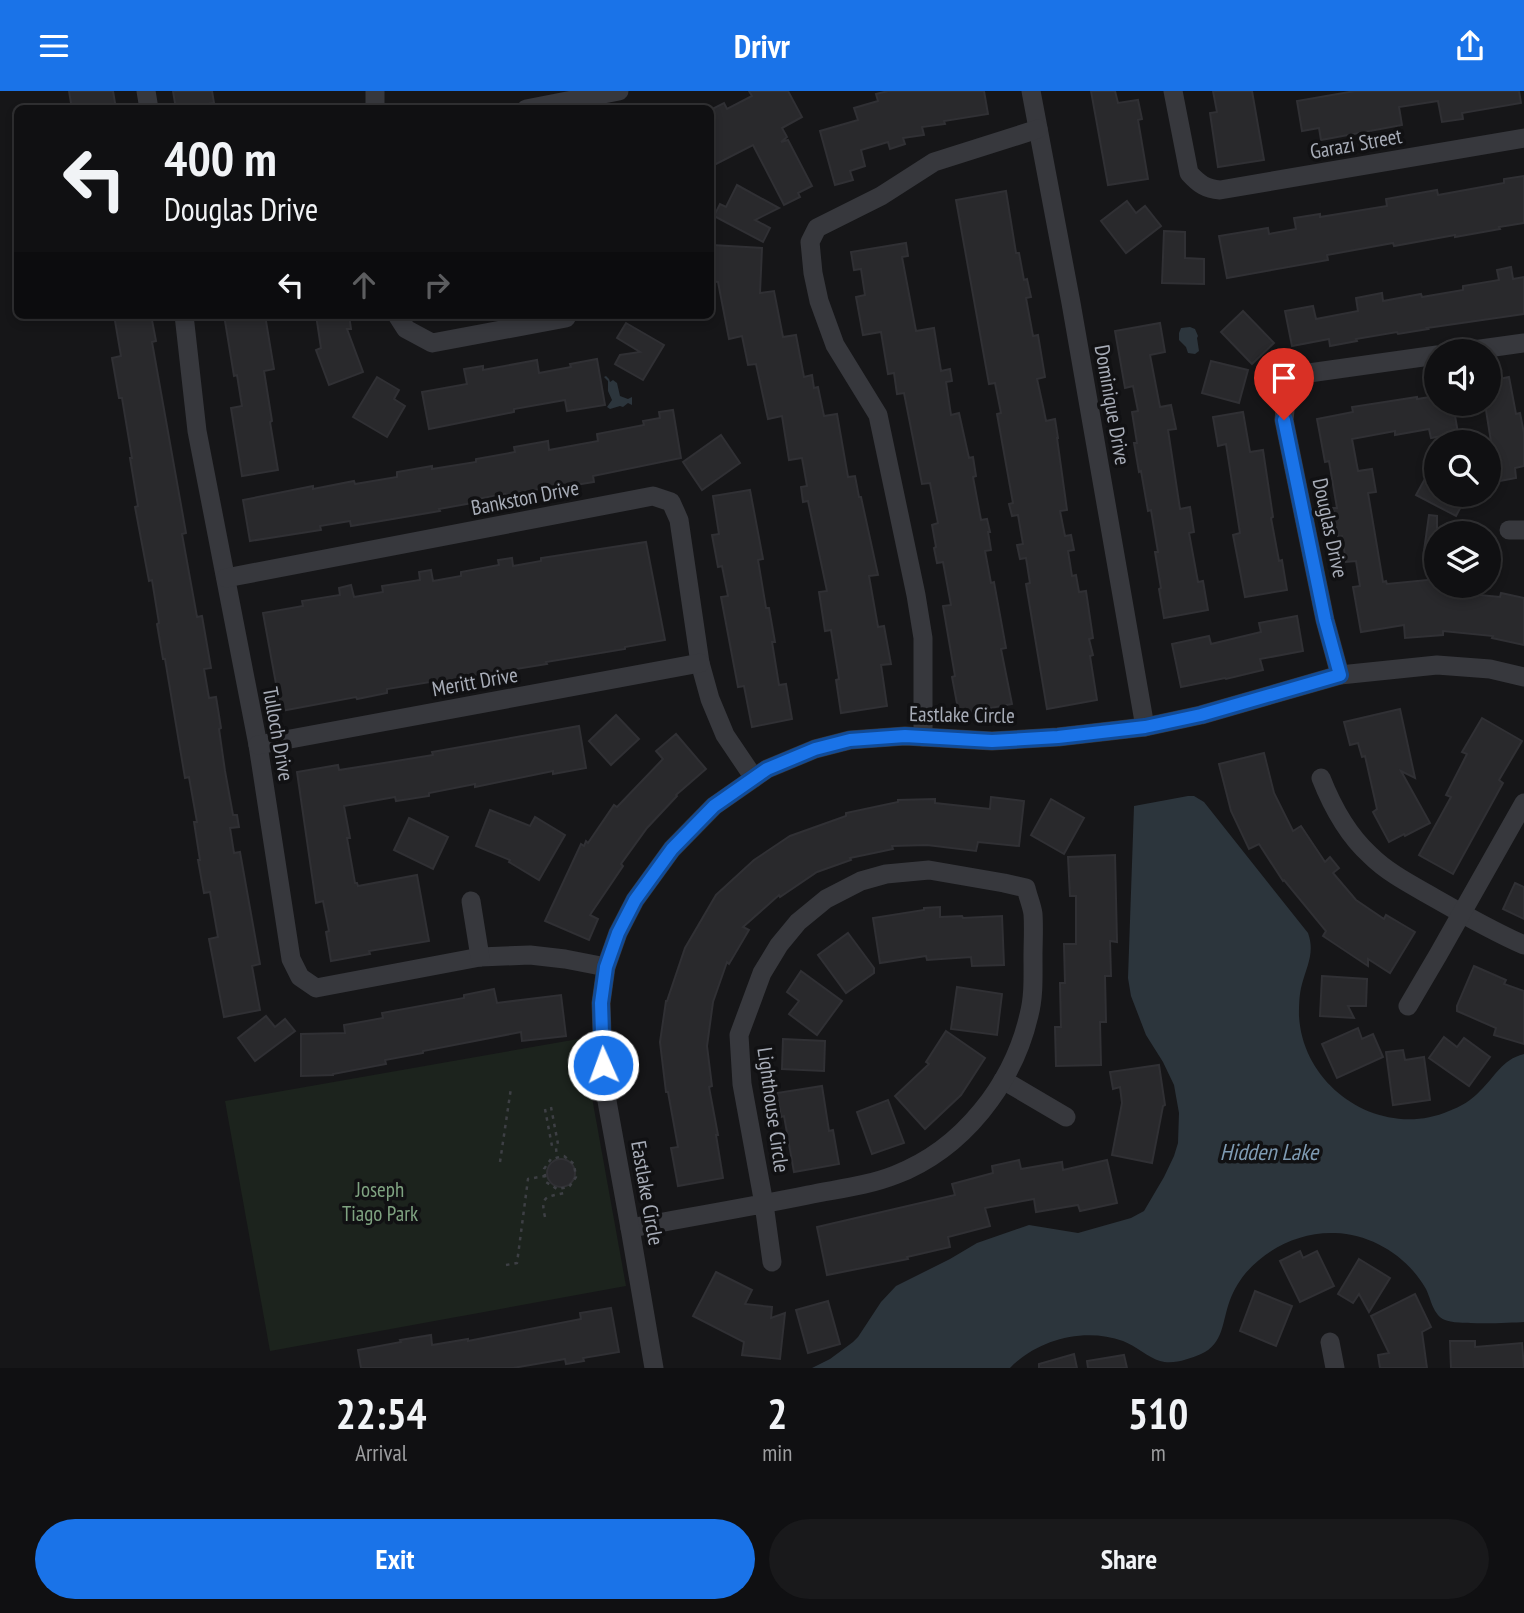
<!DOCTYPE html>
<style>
body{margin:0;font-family:"PT Sans Narrow",sans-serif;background:#19191b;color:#f1f3f6;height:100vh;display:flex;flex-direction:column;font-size:26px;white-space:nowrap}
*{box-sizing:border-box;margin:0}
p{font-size:23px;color:#9c9d9f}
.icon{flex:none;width:38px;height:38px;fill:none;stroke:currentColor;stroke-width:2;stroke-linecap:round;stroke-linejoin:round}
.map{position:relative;height:1277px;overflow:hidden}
.panel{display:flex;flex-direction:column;background:#101012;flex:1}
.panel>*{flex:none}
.guide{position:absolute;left:14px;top:14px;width:700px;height:214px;border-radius:10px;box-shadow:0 4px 10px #0003,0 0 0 2px #303032;background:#101012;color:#f1f3f6;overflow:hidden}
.controls{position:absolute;left:1424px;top:248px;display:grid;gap:14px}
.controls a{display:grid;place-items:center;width:77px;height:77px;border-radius:50%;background:#101012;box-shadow:0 4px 10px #0003,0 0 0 2px #303032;font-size:35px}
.pin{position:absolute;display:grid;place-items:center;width:60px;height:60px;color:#fff;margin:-72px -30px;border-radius:50% 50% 50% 0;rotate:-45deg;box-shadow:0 0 7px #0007}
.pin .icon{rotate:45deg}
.me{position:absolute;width:77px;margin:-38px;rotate:358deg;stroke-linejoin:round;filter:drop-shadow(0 0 5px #0008)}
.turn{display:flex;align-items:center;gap:24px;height:147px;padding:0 35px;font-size:32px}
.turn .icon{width:91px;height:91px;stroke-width:2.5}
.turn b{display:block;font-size:49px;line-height:60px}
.lanes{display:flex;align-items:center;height:66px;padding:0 35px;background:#0003;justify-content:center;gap:35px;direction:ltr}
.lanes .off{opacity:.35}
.eta{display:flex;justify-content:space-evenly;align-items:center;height:119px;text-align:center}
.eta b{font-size:42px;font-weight:800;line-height:49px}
.action{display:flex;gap:14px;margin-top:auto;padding:14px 35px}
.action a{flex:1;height:80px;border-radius:42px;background:#1a73e8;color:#fff;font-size:28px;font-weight:800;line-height:80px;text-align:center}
.action a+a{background:#19191b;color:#f1f3f6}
header{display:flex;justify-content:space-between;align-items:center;height:91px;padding:0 35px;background:#1a73e8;color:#fff;font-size:32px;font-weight:800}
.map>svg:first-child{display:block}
.green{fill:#1c231d}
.water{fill:#2c353c}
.building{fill:#29292c;stroke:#303034;stroke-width:2}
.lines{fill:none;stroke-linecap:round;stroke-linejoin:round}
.path{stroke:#3d3f44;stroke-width:2.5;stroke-dasharray:3.5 5;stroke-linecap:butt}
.minor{stroke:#37383d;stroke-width:19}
.route-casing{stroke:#114b97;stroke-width:18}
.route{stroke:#1a73e8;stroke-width:12}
.labels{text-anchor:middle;stroke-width:7;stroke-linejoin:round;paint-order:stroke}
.street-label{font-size:21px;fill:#a8adb8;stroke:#111113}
.park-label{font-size:21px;fill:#7fa381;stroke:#111113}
.water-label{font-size:23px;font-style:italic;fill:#7f9bb3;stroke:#111113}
</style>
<header><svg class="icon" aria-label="menu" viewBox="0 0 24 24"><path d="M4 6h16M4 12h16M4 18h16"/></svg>Drivr<svg class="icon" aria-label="share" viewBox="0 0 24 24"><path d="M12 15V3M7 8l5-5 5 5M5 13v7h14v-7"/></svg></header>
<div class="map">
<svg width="1524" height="1277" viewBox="0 0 1524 1277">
<rect width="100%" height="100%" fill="#161618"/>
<!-- green -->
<path class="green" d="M584,947H589L591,1001L626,1195L270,1260L225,1010Z"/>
<!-- water -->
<g class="water">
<path d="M1190,236L1195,238L1198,245L1197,247L1199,260L1195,263L1188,262L1186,256L1179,249V242L1181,237Z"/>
<path d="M606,285L609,288L610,291L613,289L617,292L620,305L628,308L632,306V314L628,312L623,316L620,315L610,318L607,316L612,309L608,300V290L604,286Z"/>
<path d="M1188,705H1194L1204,711L1308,842C1315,861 1307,875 1302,893C1299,904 1299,915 1299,925C1303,998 1382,1049 1449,1020C1460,1016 1472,1009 1480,1000C1496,985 1501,969 1524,963V1231C1510,1232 1455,1234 1445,1229C1433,1224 1431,1208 1426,1198C1408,1166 1372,1143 1335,1142C1292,1140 1245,1168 1230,1209C1222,1230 1224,1253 1201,1263C1189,1268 1173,1274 1160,1270C1149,1267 1136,1255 1123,1250C1085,1236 1038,1248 1010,1277H812L830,1268L853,1251L858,1246L881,1211L896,1195L950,1168L977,1152L1029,1134L1078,1142L1131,1127L1144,1120L1164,1086L1174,1065L1178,1052L1179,1022L1174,994L1163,971L1146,944L1131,905L1128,887L1134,715Z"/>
</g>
<!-- building -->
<g class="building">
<path d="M69,0H113L116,18H72Z"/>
<path d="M173,0H212L214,12L176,18Z"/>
<path d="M749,0H788L802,26L782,37L787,46L781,51L788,49L812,95L798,102L800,106L784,114L753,54L710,76V19L724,12L727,18L752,5Z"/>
<path d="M888,0H984L988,23L944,30L945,33L922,36L924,44L903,47L905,53L890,58L888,51L861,59L865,75L850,80L853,89L835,94L820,40L858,29L854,17L878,10L876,3Z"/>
<path d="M1091,0H1115L1118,12L1138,9L1142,28L1138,29L1148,88L1108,94Z"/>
<path d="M1213,0H1252L1264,69L1218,76L1210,22L1217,21Z"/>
<path d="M1355,0H1519L1521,12L1462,22L1463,28L1442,31L1438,10L1399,16L1402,34L1321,49L1319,37L1302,40L1297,10Z"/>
<path d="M1524,85V132L1499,136L1500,138L1455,146V144L1394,155L1393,152L1327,164L1328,169L1227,187L1219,145L1268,137L1269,143L1296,138L1294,127L1320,123V126L1387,115L1386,108L1437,99L1438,104L1504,92V88Z"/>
<path d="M737,94L779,117L755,129L770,137L763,151L714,125L720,113L726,116Z"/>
<path d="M1006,100L1016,162H1019L1024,189L1027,188L1031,206L1026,207L1033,245L1038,244L1045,286L1037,288L1043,315L1046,330L1055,328L1058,347H1057L1067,419L1060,420L1065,445L1071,444L1074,459L1068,460L1072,485L1076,484L1079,501L1086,500L1093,547L1089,548L1093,564L1090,565L1097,609L1047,618L1026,493L1030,492L1026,467L1020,468L1017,454L1023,453L1018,424L1012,425L1009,413L1013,412L997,323L1001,322L995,292L989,293L956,109Z"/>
<path d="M1127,110L1136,122L1145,115L1161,135L1126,162L1101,130Z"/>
<path d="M1164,140L1185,141V167L1204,168V193L1162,192Z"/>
<path d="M906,152L908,165L902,166L916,240L934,237L941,280L950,278L952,290L946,291L951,324L959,322L969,367L973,366L976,385L973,386L981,429L987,428L990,441H988L991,459L985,460L991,492L994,491L1006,557L1001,558L1012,613L959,623L952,586L955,585L943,515L951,514L943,471L937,472L934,457L936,456L932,434L938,432L930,392L922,393L904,302L897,303L894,282L888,283L881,241L863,244L856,206L865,204L861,178L854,179L851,161Z"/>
<path d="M712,154L762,157L760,202L774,200L783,246L796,244L804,286L812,284L814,297L818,296L824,325L837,323L848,386L855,385L859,406H861L878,484L869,485L878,536L884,535L891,573L881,574L887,615L841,622L836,589L839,588L831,539L825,540L819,501L827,500L808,410L803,411L801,396L807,395L802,367L789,369L782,325L768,328L756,273L748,274L742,245L729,248L718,191L710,190Z"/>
<path d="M1511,176L1513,188L1524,186V223L1427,237L1428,238L1398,243L1397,241L1356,248L1357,250L1330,255L1329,248L1292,255L1285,220L1313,215L1316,228L1358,220L1356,207L1382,202L1383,210L1421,203L1422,206L1463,199V195L1499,189L1497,179Z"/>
<path d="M1243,220L1274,252L1252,273L1221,241Z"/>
<path d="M114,224H151L156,250L152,251L186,442L182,443L197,526L202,525L211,577L204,578L209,607L216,606L221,637L219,638L225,680L233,724H237L239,736L230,737L234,762L240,761L253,834L260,873L252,875L260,919L224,926L209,848L218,846L210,801L204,802L198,769H200L194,731H197L189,686L185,687L165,568H163L157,533L159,532L152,489L149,490L135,416L138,415L130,367H132L122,307H119L112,267L121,265Z"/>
<path d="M224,224H265L274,278L264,280L272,330L270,331L278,379L242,385L231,317L242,315L237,284L234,285Z"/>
<path d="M316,224H349L351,238H347L363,281L329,294L316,259L321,257Z"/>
<path d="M626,232L664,254L643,289L615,273L620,264L640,261L617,247Z"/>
<path d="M1160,232L1165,261L1150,264L1160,316L1171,314L1176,338L1168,339L1180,418L1190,416L1194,441L1189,442L1198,491L1203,490L1208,519L1164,527L1159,498L1161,497L1155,461H1158L1151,419L1148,420L1141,380L1139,381L1134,352H1137L1132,321L1138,320L1133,295L1125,297L1115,240Z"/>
<path d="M597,268L605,314L567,320L565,309L514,318V321L429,338L422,301L467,293L464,278L483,275V279L537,269L539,282L571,276L570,273Z"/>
<path d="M1211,270L1248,279L1239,312L1202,302Z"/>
<path d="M377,286L399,299L394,308L405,315L387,346L353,326Z"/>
<path d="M1509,286L1516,323L1520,322L1524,342V375L1515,377L1516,387L1489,392V364L1493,363L1485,313H1489V290Z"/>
<path d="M1437,305V313H1453L1458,342L1431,347L1429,338L1395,344V340L1352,348L1358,380L1372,378L1376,401L1368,402L1383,491L1386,490L1387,493L1437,488V495H1438L1439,500L1500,506L1501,502L1524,507V554L1492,547L1493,545L1443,540V544L1405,547L1404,534L1361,541L1353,496L1360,495L1356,470L1346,471L1342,445L1338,446L1333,417H1337L1329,370L1325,371L1317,328L1353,321L1352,316L1417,306V308Z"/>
<path d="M673,319L681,367L593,385L594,391L563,396V394L505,404V403L477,408L478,411L439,418L440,420L351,435L350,430L320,435L321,439L250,450L243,409L313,395V398L354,390L355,393L397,386V381L432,375V378L476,371V368L515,361L514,356L548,350L549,359L598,350L597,343L644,334L643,330L660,327L659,321Z"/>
<path d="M1243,321L1250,361L1263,359L1273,426L1271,427L1279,470L1282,469L1287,499L1245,506L1233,444L1240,442L1226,353L1218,355L1213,326Z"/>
<path d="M721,344L740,372L702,399L683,371Z"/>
<path d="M1437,366V404H1467L1456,425L1416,404Z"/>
<path d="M750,399L763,468L758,469L766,517H769L775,551H772L779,594L786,593L792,628L752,636L744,595L738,596L721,506L728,505L722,475L718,476L712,444L719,443L713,405Z"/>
<path d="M1429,424L1437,425V469L1423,467Z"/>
<path d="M646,451L665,549L625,556V558L546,571L547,573L516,578L437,592L436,590L387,598V602L357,608L356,606L281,620L263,522L303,515L302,510L340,504L339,497L351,494L354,506L383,501L382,495L420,489L419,481L431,479L433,490L461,485V481L499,474L498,469L512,467L513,475L541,470V467Z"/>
<path d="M1297,525L1303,560L1260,568L1263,579L1226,588L1225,587L1181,596L1172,553L1209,545L1211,553L1261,541L1259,532Z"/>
<path d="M1400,618L1415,687L1401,680L1430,732L1405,745L1404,743L1389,751L1373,721L1377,718L1365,665L1362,666L1358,652L1350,654L1344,631Z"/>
<path d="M616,624L639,648L611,674L589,650Z"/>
<path d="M1482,627L1522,650L1499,689L1503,692L1453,783L1419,764L1451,706L1446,704L1467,663L1462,661Z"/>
<path d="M579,635L586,677L553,683V680L475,696V693L429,702V705L396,710L395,706L344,715L350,747H347L355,792H357L358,795L417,784L429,850L369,860L370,863L331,870L326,841L329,840L323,810L316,812L297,681L338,674L339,679L384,672L433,664L432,661Z"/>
<path d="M676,643L706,678L676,704L677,705L647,737L621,773L623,775L590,824L598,828L589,849L545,830L581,753L584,755L586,750L588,752L614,714L617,716L663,668L656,660Z"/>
<path d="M1264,662L1274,702L1293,740L1301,735L1325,771L1330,766L1339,777L1333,782L1356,809L1384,828L1386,824L1415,841L1390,882L1368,868V875L1323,845L1326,840L1284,789L1283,790L1259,753L1249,758L1231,720L1219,673Z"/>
<path d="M991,706L1024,710L1019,755L978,751L976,760L927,754L892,755L893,758L850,767L851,769L817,781L780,806L779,804L743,836L749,839L729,873L727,871L713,911L707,955L712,995L709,996L718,1044H716L723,1087L678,1095L671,1057L678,1056L668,1001H666L660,951L666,910H667L685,857L716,804L754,769L790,745L846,725V722L898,711V709L935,708V712L990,718Z"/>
<path d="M1051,708L1084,727L1064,763L1031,744Z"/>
<path d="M490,719L530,735L535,726L565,744L539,789L509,771L510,769L476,755Z"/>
<path d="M409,727L448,746L433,778L394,759Z"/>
<path d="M1115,764L1117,851L1110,850L1111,885H1105L1106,931H1100L1101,974L1056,975L1055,936H1061L1060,892H1065L1064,853H1076V805H1070L1068,766Z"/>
<path d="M1515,792L1524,796V828L1503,818Z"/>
<path d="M940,816V826L962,825L963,827L1002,825L1004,874L972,875L971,866L927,869L926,865L880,872L873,827L924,819V817Z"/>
<path d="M848,842L874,877V882L846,902L818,864Z"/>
<path d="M1474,875L1506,889L1504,893L1524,900V953L1494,944L1496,937L1457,920V915Z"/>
<path d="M801,880L842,910L817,944L789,923L799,910L787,901Z"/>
<path d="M1322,885L1367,888L1366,915H1348L1354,927L1320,925Z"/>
<path d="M957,896L1002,903L997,944L951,938Z"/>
<path d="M494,898L497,912L561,904L566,945L522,950L521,941L423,960V962L385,969L386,973L333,983V984L301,985V943L345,942L344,934L383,927L382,922L464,907V904Z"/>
<path d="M266,925L275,936L285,928L295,940L255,970L238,947Z"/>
<path d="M1358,937L1362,948L1373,943L1383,966L1337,987L1322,953Z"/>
<path d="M946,940L985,967L961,1004L925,1038L895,1005L929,973L926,971Z"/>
<path d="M1444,946L1457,956L1464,947L1490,966L1469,995L1429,967Z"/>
<path d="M783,948L825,950L824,980L782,978Z"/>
<path d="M1403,959L1405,969L1424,966L1430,1009L1393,1014L1386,961Z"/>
<path d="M1159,974L1165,1014L1163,1015L1152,1072L1112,1064L1122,1012L1120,996L1113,998L1110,981Z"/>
<path d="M822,995L829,1040L833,1039L839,1073L794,1081L784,1025L781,1026L777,1002Z"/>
<path d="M888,1009L904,1052L872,1063L857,1021Z"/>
<circle cx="561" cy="1082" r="14"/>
<path d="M1019,1069L1021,1078L1062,1071L1063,1079L1107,1069L1117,1112L1080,1120L1078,1114L1036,1121L1034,1108L985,1117L990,1135L948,1146L950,1156L907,1166L908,1168L827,1184L817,1136L955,1104L952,1093L993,1082L992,1075Z"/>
<path d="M1300,1160L1303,1167L1317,1160L1334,1195L1300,1211L1280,1170Z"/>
<path d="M1359,1168L1390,1187L1369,1221L1359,1203L1353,1212L1338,1203Z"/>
<path d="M716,1181L752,1199L745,1213L772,1216L771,1227L785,1222L780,1268L742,1264L744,1251L693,1225Z"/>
<path d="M1255,1200L1292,1215L1276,1255L1240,1240Z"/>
<path d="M1415,1203L1431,1236L1422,1241L1427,1277H1380L1378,1264L1389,1262L1371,1225Z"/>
<path d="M828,1210L840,1253L808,1262L796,1219Z"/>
<path d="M611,1217L619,1261L583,1267L584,1270L566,1273L565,1268L513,1277H361L358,1259L401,1251L400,1249L431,1244L432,1254L468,1248V1250L581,1228L580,1222Z"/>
<path d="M1450,1250H1475V1256L1522,1252L1524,1277H1451Z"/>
<path d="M1074,1263L1077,1277H1039V1273Z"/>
<path d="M1124,1264L1127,1277H1088L1087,1270Z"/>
</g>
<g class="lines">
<!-- path -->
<g class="path">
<path d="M551,1016L558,1053L556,1057"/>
<path d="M545,1018L552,1055L556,1057L557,1067"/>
<path d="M564,1065L574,1073L576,1086L569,1096L557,1098L546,1091L544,1078L551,1068Z"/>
<path d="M500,1071L511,997"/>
<path d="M545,1126C540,1105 546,1106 564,1102L563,1097"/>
<path d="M506,1174L517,1172L528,1088L545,1085"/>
</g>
<!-- minor -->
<g class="minor">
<path d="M146,0L149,18"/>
<path d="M375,0V18"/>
<path d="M1031,0L1071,212L1145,636"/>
<path d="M1173,0L1189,82C1199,93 1206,98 1220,99L1524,47"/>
<path d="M526,18L619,0"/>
<path d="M184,224L197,340L258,654L291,868L300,886L316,897L480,866L530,864L565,868L606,876"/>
<path d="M397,224L406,238L432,252L566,227"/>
<path d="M1459,261L1524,252"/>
<path d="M1509,439H1524"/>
<path d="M226,487L653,405L671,411L679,429L700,572L710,608L725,644L754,687"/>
<path d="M1340,584L1325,529L1284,329L1287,299L1309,282L1437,264"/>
<path d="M923,646V547L916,504L878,324L835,254L819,210L813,182L810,151L817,137L881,105L934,71L1038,38"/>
<path d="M258,654L700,572"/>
<path d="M1321,687C1332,715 1348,744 1370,764C1389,783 1414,795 1438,809C1466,825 1494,841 1524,854"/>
<path d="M471,810L480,866"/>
<path d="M1408,915L1438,864L1524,712"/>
<path d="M1003,989L1066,1026"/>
<path d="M630,1137C690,1126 749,1116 808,1104C837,1098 867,1095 895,1084C963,1058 1013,993 1029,924C1034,905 1033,885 1033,865C1033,852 1034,837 1033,823C1032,815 1028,806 1026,797L1004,792L929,779L886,783L861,790L826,808L798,831L779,854L762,882L739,944L742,993L764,1113L772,1171"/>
<path d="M1330,1251L1335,1277"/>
<path d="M654,1277L630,1137L607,1010L603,974L601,912L606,876L618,842L635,809L672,758L714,715L767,678L815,658L850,649L905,645L992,650L1058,646L1145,636L1201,624L1340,584L1437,574L1490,578L1524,586"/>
</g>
</g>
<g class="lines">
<defs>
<path id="route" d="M603,974L601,912L606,876L618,842L635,809L672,758L714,715L767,678L815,658L850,649L905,645L992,650L1058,646L1145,636L1201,624L1340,584L1325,529L1284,329"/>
</defs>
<!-- route casing -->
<use href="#route" class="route-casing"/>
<!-- route -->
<use href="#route" class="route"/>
</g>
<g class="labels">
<!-- street labels -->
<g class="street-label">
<text transform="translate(1356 53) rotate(-10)" y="7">Garazi Street</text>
<text transform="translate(1112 314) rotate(80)" y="7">Dominique Drive</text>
<text transform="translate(525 407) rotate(-11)" y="7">Bankston Drive</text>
<text transform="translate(1330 437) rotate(78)" y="7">Douglas Drive</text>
<text transform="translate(475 591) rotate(-10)" y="7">Meritt Drive</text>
<text transform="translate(962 624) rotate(1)" y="7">Eastlake Circle</text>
<text transform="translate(278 643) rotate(80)" y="7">Tulloch Drive</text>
<text transform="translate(773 1019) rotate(82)" y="7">Lighthouse Circle</text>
<text transform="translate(647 1102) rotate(80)" y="7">Eastlake Circle</text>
</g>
<!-- park labels -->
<g class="park-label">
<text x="380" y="1106">Joseph<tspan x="380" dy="24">Tiago Park</tspan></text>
</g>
<!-- water labels -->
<g class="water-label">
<text x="1269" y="1069">Hidden Lake</text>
</g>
</g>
</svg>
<div class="controls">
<a><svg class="icon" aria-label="sound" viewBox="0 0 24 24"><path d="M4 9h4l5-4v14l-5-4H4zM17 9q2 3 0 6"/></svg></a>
<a><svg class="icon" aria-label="search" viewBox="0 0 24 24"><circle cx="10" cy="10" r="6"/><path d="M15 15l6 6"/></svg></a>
<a><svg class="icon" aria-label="layers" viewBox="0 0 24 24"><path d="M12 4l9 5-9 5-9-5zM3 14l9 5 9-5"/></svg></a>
</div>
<div class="pin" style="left:1284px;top:329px;background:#d93025"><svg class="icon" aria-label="arrive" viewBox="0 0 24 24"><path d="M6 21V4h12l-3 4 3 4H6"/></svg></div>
<svg class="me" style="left:603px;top:974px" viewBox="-20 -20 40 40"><circle r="17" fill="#1a73e8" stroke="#fff" stroke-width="3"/><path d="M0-11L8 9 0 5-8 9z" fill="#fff"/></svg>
<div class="guide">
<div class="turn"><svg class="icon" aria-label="left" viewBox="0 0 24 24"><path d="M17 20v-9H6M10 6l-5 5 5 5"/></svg><div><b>400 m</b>Douglas Drive</div></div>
<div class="lanes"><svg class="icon" aria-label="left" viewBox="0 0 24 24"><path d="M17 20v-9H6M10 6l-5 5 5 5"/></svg><svg class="icon off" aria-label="ahead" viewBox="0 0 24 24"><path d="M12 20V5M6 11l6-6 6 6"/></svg><svg class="icon off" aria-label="right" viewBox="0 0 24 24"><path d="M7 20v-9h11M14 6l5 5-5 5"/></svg></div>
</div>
</div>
<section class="panel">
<div class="eta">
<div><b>22:54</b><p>Arrival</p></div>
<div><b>2</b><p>min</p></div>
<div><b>510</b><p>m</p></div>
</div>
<div class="action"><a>Exit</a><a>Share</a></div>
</section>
